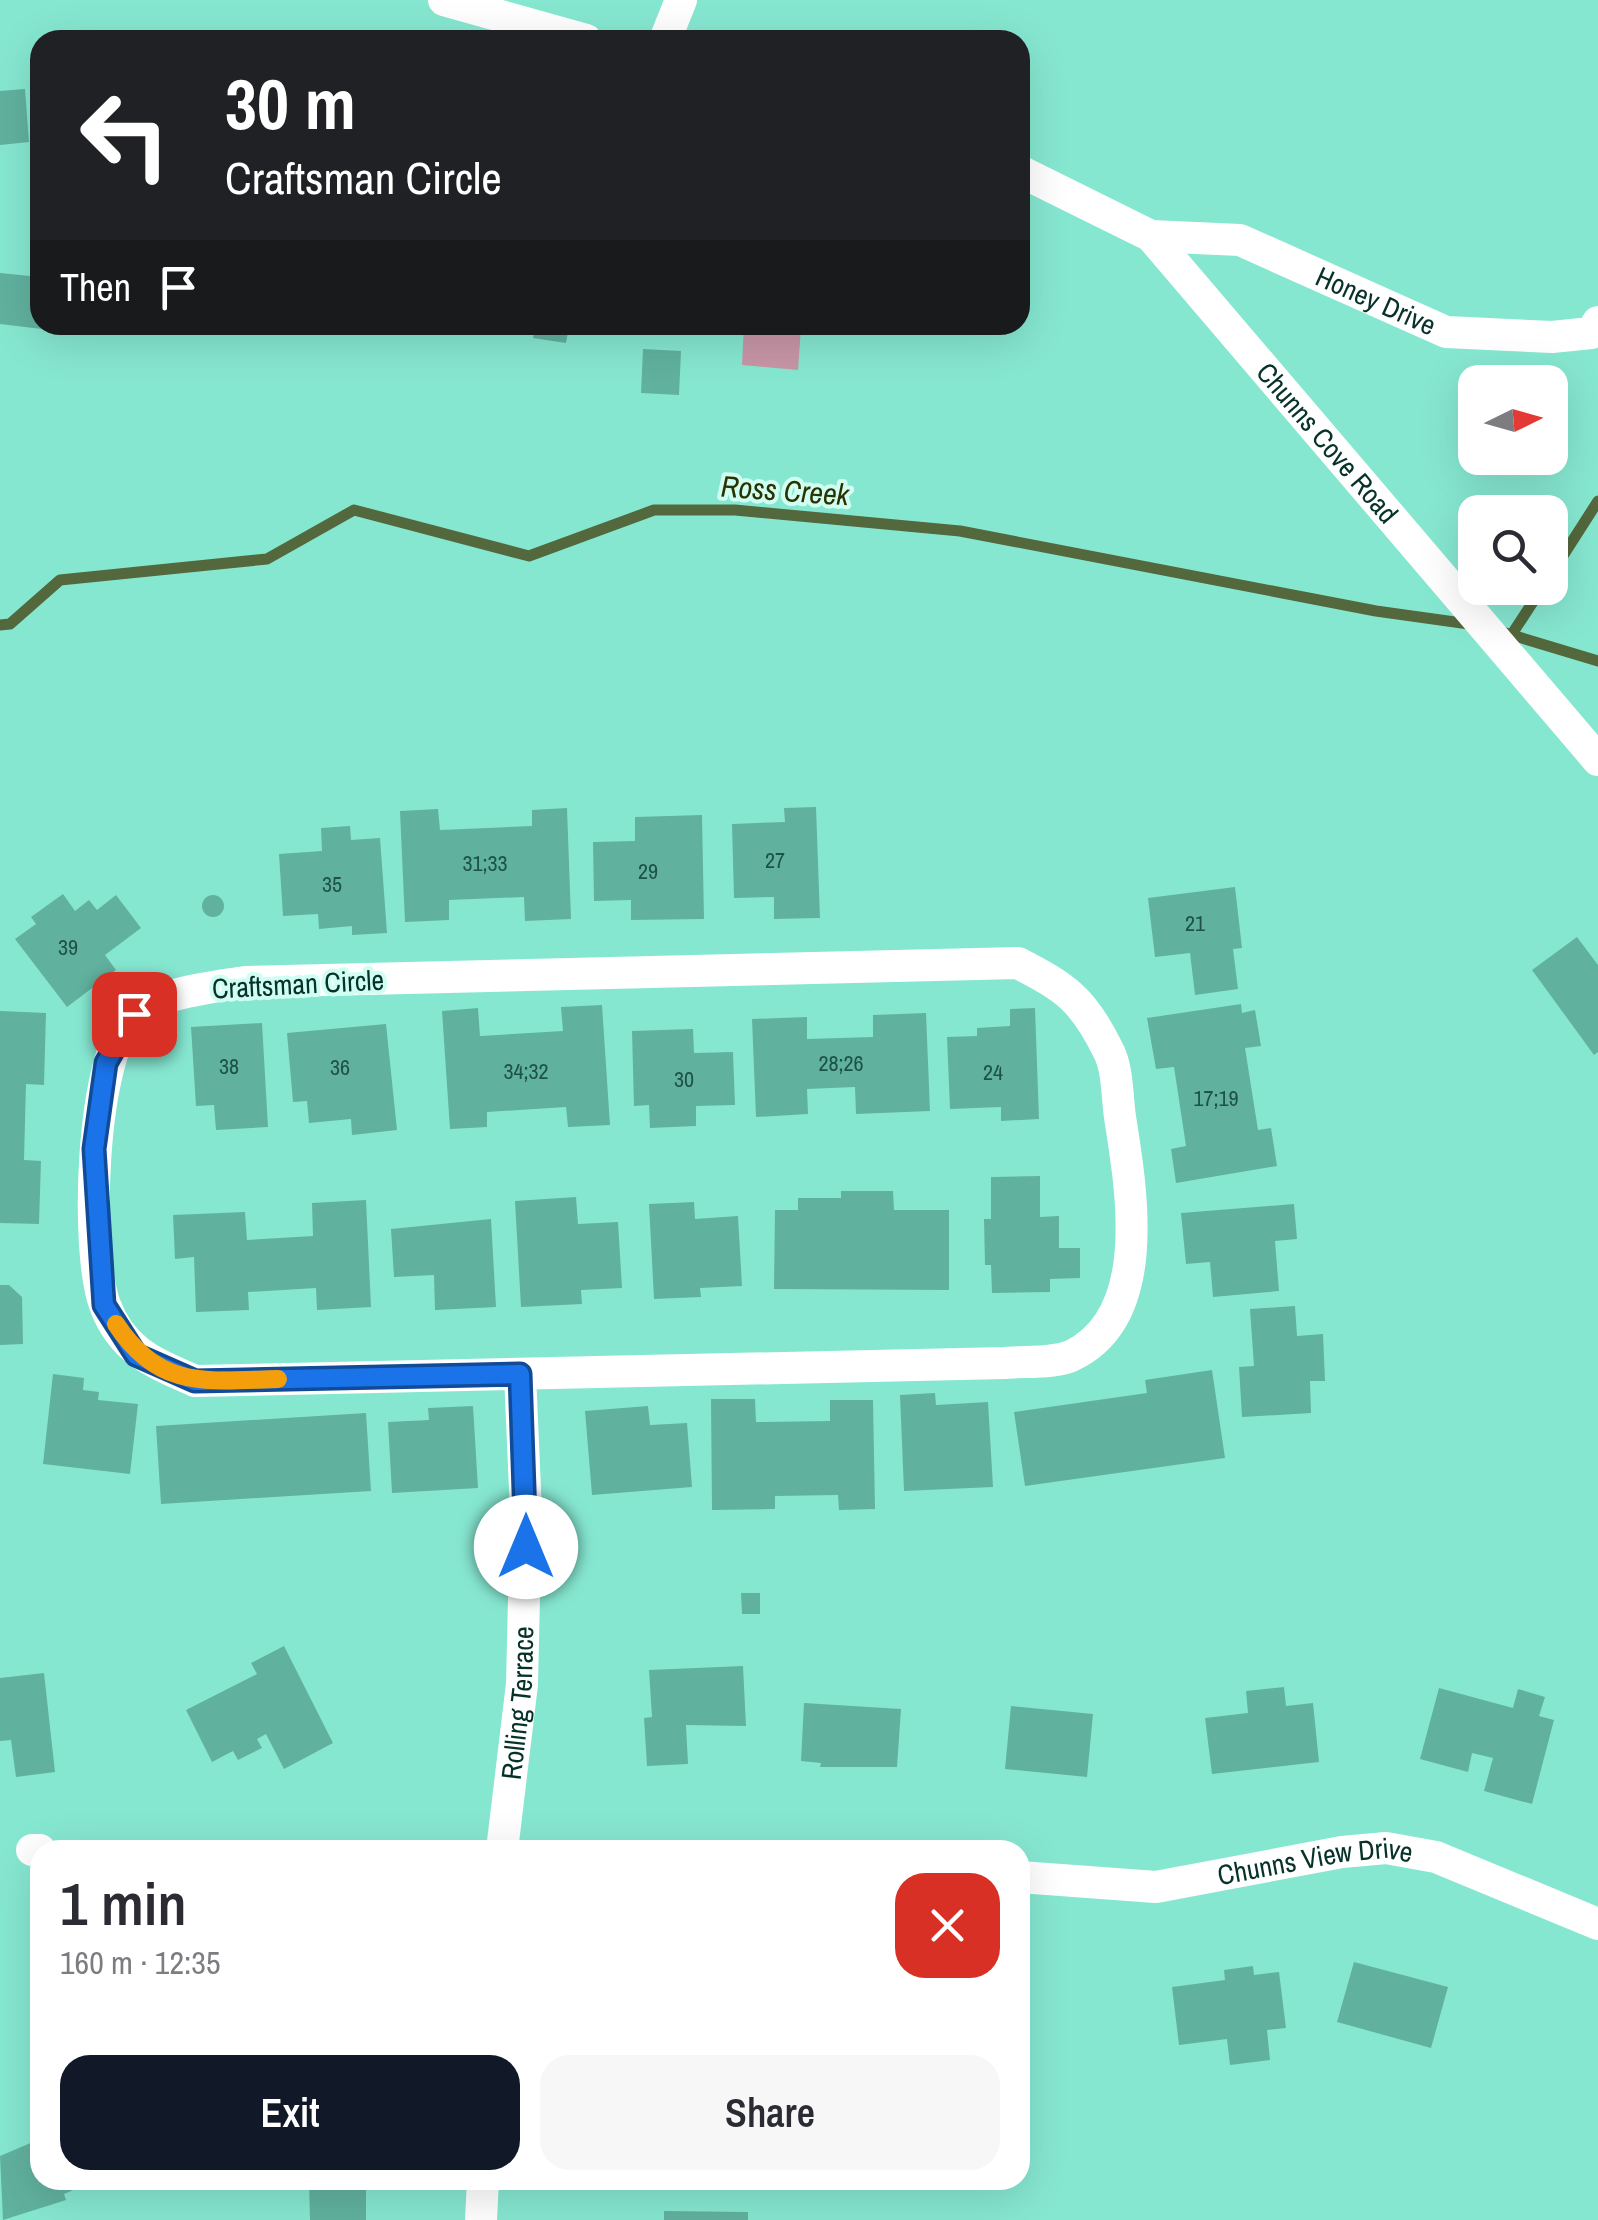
<!DOCTYPE html>
<meta charset="utf-8">
<style>
body{margin:0;font-family:"Archivo Narrow",sans-serif;background:#f7f7f7;color:#2b2b33;height:100vh;display:flex;flex-direction:column;font-size:38px;white-space:nowrap}
*{box-sizing:border-box;margin:0}
p{font-size:32px;color:#7c7c81}
.icon{flex:none;width:55px;height:55px;fill:none;stroke:currentColor;stroke-width:2;stroke-linecap:round;stroke-linejoin:round}
.map{position:relative;flex:1;overflow:hidden}
.details{position:absolute;left:30px;top:1840px;width:1000px;height:350px;display:flex;flex-direction:column;background:#fff;border-radius:30px;box-shadow:0 10px 40px #0002}
.details>*{flex:none}
.hud{position:absolute;left:30px;top:30px;width:1000px;height:305px;border-radius:30px;box-shadow:0 10px 40px #0002;background:#202124;color:#fff;overflow:hidden}
.needle{width:65px;rotate:85deg}
.buttons{position:absolute;left:1458px;top:365px;display:grid;gap:20px}
.buttons a{display:grid;place-items:center;width:110px;height:110px;border-radius:20px;background:#fff;box-shadow:0 10px 40px #0002;font-size:50px}
.pin{position:absolute;display:grid;place-items:center;width:85px;height:85px;color:#fff;margin:-42px;border-radius:20px;box-shadow:0 5px 15px #0006}
.me{position:absolute;width:110px;margin:-55px;rotate:0deg;stroke-linejoin:round;filter:drop-shadow(0 0 8px #0008)}
.turn{display:flex;align-items:center;gap:35px;height:210px;padding:0 30px;font-size:45px}
.turn .icon{width:130px;height:130px;stroke-width:2.5}
.turn b{display:block;font-size:70px;line-height:85px}
.then{display:flex;align-items:center;height:95px;padding:0 30px;background:#0003;gap:20px;font-size:38px}
.round{display:grid;place-items:center;flex:none;width:105px;height:105px;border-radius:30px;background:#f7f7f7}
.summary{display:flex;align-items:center;justify-content:space-between;height:170px;padding:0 30px}
h1{font-size:60px;font-weight:600;line-height:75px}
.action{display:flex;gap:20px;margin-top:auto;padding:20px 30px}
.action a{flex:1;height:115px;border-radius:30px;background:#111827;color:#fff;font-size:40px;font-weight:600;line-height:115px;text-align:center}
.action a+a{background:#f7f7f7;color:#2b2b33}
.map>svg:first-child{display:block}
.green{fill:#c896a6}
.lines{fill:none;stroke-linecap:round;stroke-linejoin:round}
.stream{stroke:#53683c;stroke-width:11}
.building{fill:#61b19f}
.street{stroke:#fff;stroke-width:32}
.route-casing{stroke:#114b97;stroke-width:25}
.route{stroke:#1a73e8;stroke-width:18}
.slow{stroke:#f59e0b;stroke-width:18}
.labels{text-anchor:middle;stroke-width:8;stroke-linejoin:round;paint-order:stroke}
.number-label{font-size:22px;fill:#1d5247}
.street-label{font-size:28px;fill:#06322a;stroke:#d1fef2}
.water-label{font-size:30px;font-style:italic;fill:#2b3201;stroke:#d1fef2}
</style>
<div class="map">
<svg width="1598" height="2220" viewBox="0 0 1598 2220">
<rect width="100%" height="100%" fill="#86e7d1"/>
<!-- green -->
<path class="green" d="M744,325L801,327L798,370L742,365Z"/>
<g class="lines">
<!-- stream -->
<g class="stream">
<path d="M1550,576L1598,501"/>
<path d="M0,625L10,624L60,580L267,559L354,510L529,556L654,510H735L960,531L1376,611L1469,624"/>
<path d="M1502,632L1598,661"/>
<path d="M1512,634L1542,588"/>
</g>
</g>
<!-- building -->
<g class="building">
<path d="M25,89L29,142L0,145V91Z"/>
<path d="M0,273L40,277V325H51L50,330L0,324Z"/>
<path d="M536,325L569,326L566,343L533,338Z"/>
<path d="M643,349L681,351L679,395L641,393Z"/>
<path d="M816,807L820,918L774,919V897L734,898L732,824L785,822L784,808Z"/>
<path d="M567,808L571,919L525,921L524,897L449,900V920L405,922L400,811L438,809L440,830L532,826V810Z"/>
<path d="M702,815L704,919L631,920V900L594,901L593,842L635,841V817Z"/>
<path d="M350,826L351,840L380,838L387,933L352,935V926L319,929L318,914L283,916L279,854L322,851L321,828Z"/>
<path d="M1235,887L1242,948L1233,949L1238,989L1195,995L1190,953L1155,957L1148,898Z"/>
<path d="M63,894L75,911L89,900L97,910L116,895L141,928L105,955L116,970L67,1007L15,939L36,924L31,917Z"/>
<circle cx="213" cy="906" r="11"/>
<path d="M1577,937L1598,965V1052L1594,1055L1532,970Z"/>
<path d="M1241,1004L1242,1013L1255,1010L1261,1046L1245,1048L1258,1130L1271,1128L1277,1166L1176,1183L1171,1149L1186,1146L1174,1067L1156,1069L1147,1018Z"/>
<path d="M602,1005L610,1125L568,1127L566,1107L487,1112V1127L450,1129L442,1011L478,1008L480,1036L563,1031L561,1007Z"/>
<path d="M1035,1008L1039,1119L1001,1121V1107L950,1109L947,1037L977,1036V1028L1010,1026V1009Z"/>
<path d="M0,1011L46,1013L44,1085L26,1084L24,1160L41,1161L39,1224L0,1223Z"/>
<path d="M926,1013L930,1111L856,1114L855,1087L807,1089L808,1114L756,1117L752,1019L807,1017V1039L873,1037V1015Z"/>
<path d="M262,1023L268,1127L216,1130L214,1105L196,1106L191,1027Z"/>
<path d="M386,1024L397,1130L352,1135L351,1119L309,1123L307,1101L293,1102L287,1033Z"/>
<path d="M693,1029L694,1053L733,1052L735,1105L696,1106V1126L650,1128L649,1105L634,1106L632,1031Z"/>
<path d="M1040,1176V1217L1059,1216V1248H1080V1278L1050,1279V1292L992,1293L991,1265H985L984,1219H991V1177Z"/>
<path d="M841,1191H893L894,1210H949V1290L774,1289L775,1210H798V1198H841Z"/>
<path d="M576,1197L578,1224L618,1222L622,1288L581,1290L582,1304L521,1307L515,1201Z"/>
<path d="M366,1200L371,1307L317,1310L316,1288L248,1292L249,1310L196,1312L194,1257L175,1259L173,1215L245,1212L247,1240L313,1236L312,1203Z"/>
<path d="M694,1202L695,1219L738,1216L742,1286L700,1288L701,1297L654,1299L649,1204Z"/>
<path d="M1294,1204L1297,1239L1275,1241L1279,1291L1213,1297L1210,1262L1186,1264L1181,1213Z"/>
<path d="M491,1219L496,1307L435,1310L434,1275L394,1277L391,1229Z"/>
<path d="M0,1285H9L22,1297L23,1344L0,1345Z"/>
<path d="M1295,1306L1297,1336L1323,1334L1325,1381H1310L1311,1413L1242,1417L1239,1367L1254,1366L1250,1309Z"/>
<path d="M1212,1370L1225,1458L1025,1486L1014,1412L1147,1393L1145,1380Z"/>
<path d="M53,1374L84,1378L83,1390L99,1392L98,1400L138,1404L130,1474L43,1464Z"/>
<path d="M935,1393L936,1405L988,1402L993,1487L904,1491L900,1395Z"/>
<path d="M711,1399H755L756,1422L830,1421V1400H873L875,1509L839,1510L838,1495L775,1496V1509L712,1510Z"/>
<path d="M473,1406L478,1488L392,1493L388,1422L429,1420L428,1408Z"/>
<path d="M648,1406L650,1425L687,1423L692,1487L592,1495L585,1411Z"/>
<path d="M366,1413L371,1491L161,1504L156,1426Z"/>
<path d="M741,1593H760V1614H742Z"/>
<path d="M284,1646L333,1743L284,1769L266,1734L257,1739L262,1748L238,1760L233,1751L212,1762L186,1710L257,1674L251,1663Z"/>
<path d="M743,1666L746,1726L686,1725L688,1764L647,1766L644,1718L652,1717L649,1670Z"/>
<path d="M44,1673L55,1772L16,1777L11,1740L0,1741V1678Z"/>
<path d="M1284,1687L1286,1706L1313,1703L1319,1762L1212,1774L1205,1718L1248,1713L1246,1691Z"/>
<path d="M1439,1688L1513,1708L1518,1689L1545,1697L1539,1716L1554,1720L1532,1804L1484,1791L1493,1758L1472,1753L1468,1772L1420,1759Z"/>
<path d="M804,1703L901,1709L897,1767H820L821,1763L801,1761Z"/>
<path d="M1011,1706L1093,1714L1087,1777L1005,1769Z"/>
<path d="M1354,1962L1448,1987L1431,2048L1337,2022Z"/>
<path d="M1253,1966L1254,1975L1279,1972L1286,2028L1267,2030L1270,2060L1230,2065L1227,2039L1179,2045L1172,1987L1225,1980L1224,1970Z"/>
<path d="M40,2139V2180H96L64,2194L66,2200L3,2220L0,2156Z"/>
<path d="M309,2180H366V2220H310Z"/>
<path d="M664,2211L748,2212V2220H664Z"/>
</g>
<g class="lines">
<!-- street -->
<g class="street">
<path d="M444,0L586,40"/>
<path d="M665,40L681,0"/>
<path id="s1" d="M1020,171L1151,236L1598,760"/>
<path id="s2" d="M1151,236L1240,240L1446,332L1552,337L1591,333L1598,322"/>
<path d="M1018,963C1066,988 1083,999 1108,1050C1118,1068 1117,1097 1120,1117C1131,1188 1154,1315 1073,1355C1056,1364 1024,1361 1005,1363L195,1381C154,1363 122,1351 105,1305C85,1252 90,1053 134,1014C157,993 215,987 245,982Z"/>
<path d="M32,1850H40"/>
<path id="s3" d="M502,1850L522,1684L526,1513L520,1374"/>
<path id="s4" d="M1020,1877L1156,1887L1342,1852L1386,1848L1436,1857L1598,1924"/>
<path d="M481,2220L483,2180"/>
</g>
</g>
<g class="lines">
<defs>
<path id="route" d="M134,1014L106,1063L94,1149L104,1305L136,1355L195,1381L520,1374L526,1547"/>
</defs>
<!-- route casing -->
<use href="#route" class="route-casing"/>
<!-- route -->
<use href="#route" class="route"/>
<!-- slow -->
<path class="slow" d="M116,1324C159,1390 207,1381 278,1379"/>
</g>
<g class="labels">
<!-- number labels -->
<g class="number-label">
<text x="775" y="868">27</text>
<text x="485" y="871">31;33</text>
<text x="648" y="879">29</text>
<text x="332" y="892">35</text>
<text x="1195" y="931">21</text>
<text x="68" y="955">39</text>
<text x="841" y="1071">28;26</text>
<text x="229" y="1074">38</text>
<text x="340" y="1075">36</text>
<text x="526" y="1079">34;32</text>
<text x="993" y="1080">24</text>
<text x="684" y="1087">30</text>
<text x="1216" y="1106">17;19</text>
</g>
<!-- street labels -->
<g class="street-label">
<text dy="10" stroke="none"><textPath href="#s2" startOffset="238">Honey Drive</textPath></text>
<text dy="10" stroke="none"><textPath href="#s1" startOffset="418">Chunns Cove Road</textPath></text>
<text transform="translate(298 984) rotate(-3)" y="10">Craftsman Circle</text>
<text dy="10" stroke="none"><textPath href="#s3" startOffset="148">Rolling Terrace</textPath></text>
<text dy="10" stroke="none"><textPath href="#s4" startOffset="298">Chunns View Drive</textPath></text>
</g>
<!-- water labels -->
<g class="water-label">
<text transform="translate(785 491) rotate(4)" y="10">Ross Creek</text>
</g>
</g>
</svg>
<div class="buttons">
<a><svg class="needle" viewBox="-14 -14 28 28"><path d="M0-13l5 13h-10z" fill="#e53935"/><path d="M0 13l5-13h-10z" fill="#7c7c81"/></svg></a>
<a><svg class="icon" aria-label="search" viewBox="0 0 24 24"><circle cx="10" cy="10" r="6"/><path d="M15 15l6 6"/></svg></a>
</div>
<div class="pin" style="left:134px;top:1014px;background:#d93025"><svg class="icon" aria-label="arrive" viewBox="0 0 24 24"><path d="M6 21V4h12l-3 4 3 4H6"/></svg></div>
<svg class="me" style="left:526px;top:1547px" viewBox="-20 -20 40 40"><circle r="19" fill="#fff"/><path d="M0-13L10 11 0 6-10 11z" fill="#1a73e8"/></svg>
<div class="hud">
<div class="turn"><svg class="icon" aria-label="left" viewBox="0 0 24 24"><path d="M17 20v-9H6M10 6l-5 5 5 5"/></svg><div><b>30 m</b>Craftsman Circle</div></div>
<div class="then">Then<svg class="icon" aria-label="arrive" viewBox="0 0 24 24"><path d="M6 21V4h12l-3 4 3 4H6"/></svg></div>
</div>
<section class="details">
<div class="summary"><div><h1>1 min</h1><p>160 m · 12:35</p></div><a class="round" style="background:#d93025;color:#fff"><svg class="icon" aria-label="close" viewBox="0 0 24 24"><path d="M6 6l12 12M18 6L6 18"/></svg></a></div>
<div class="action"><a>Exit</a><a>Share</a></div>
</section>
</div>
